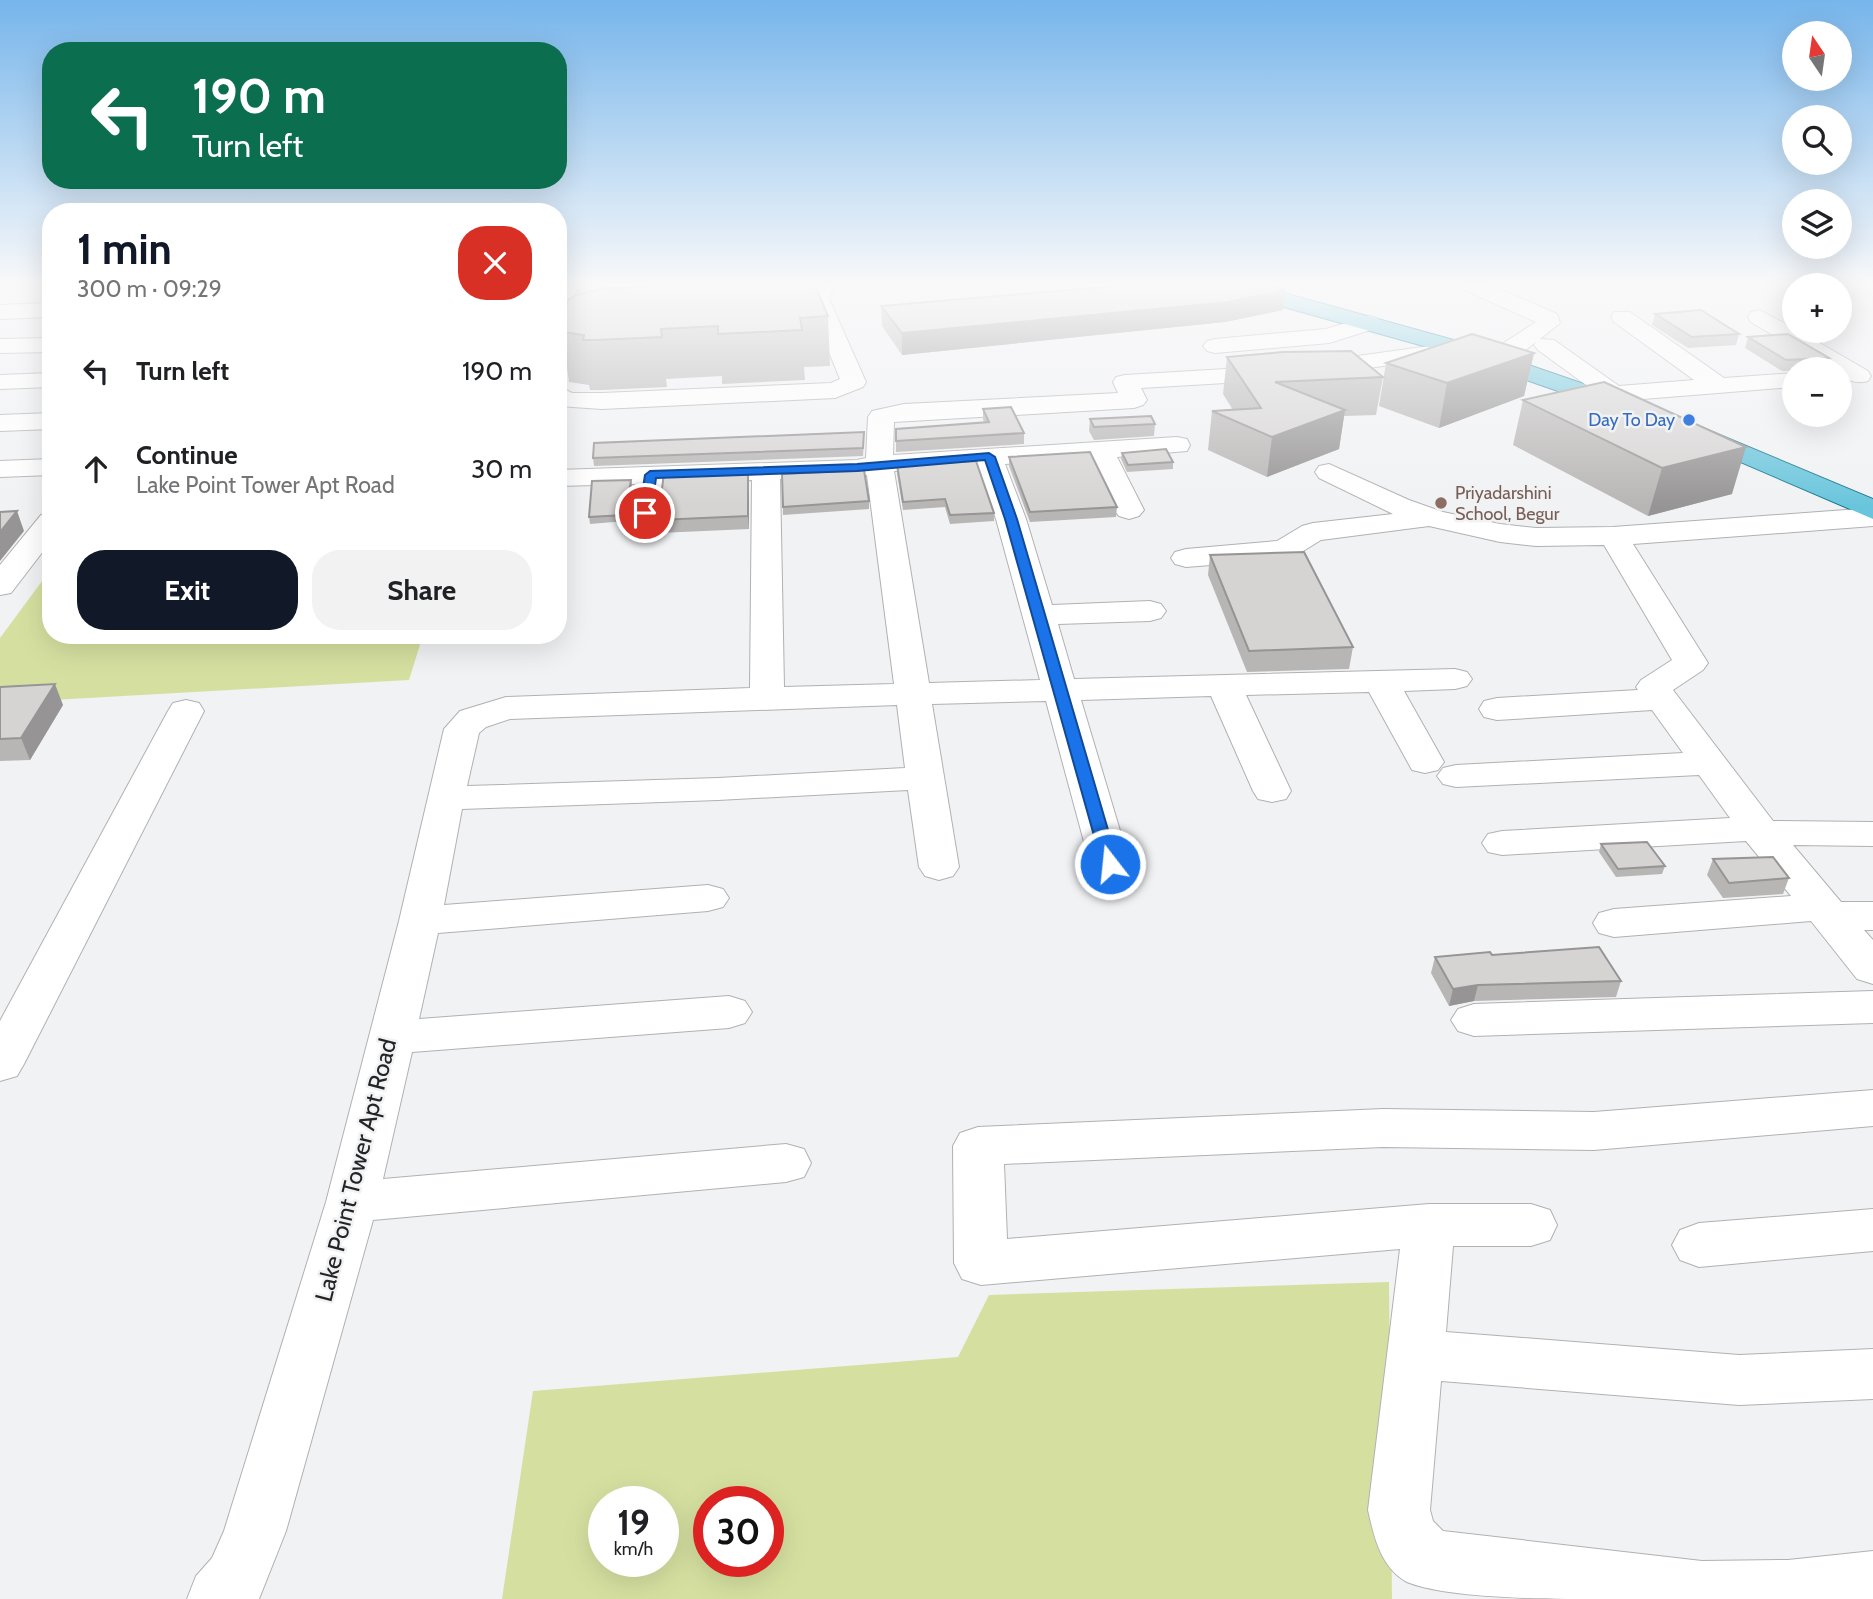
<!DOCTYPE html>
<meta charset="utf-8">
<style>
body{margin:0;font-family:Cabin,sans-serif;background:#f2f2f2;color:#202124;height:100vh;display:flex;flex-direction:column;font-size:26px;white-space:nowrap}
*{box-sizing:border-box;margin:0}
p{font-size:23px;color:#757577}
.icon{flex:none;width:38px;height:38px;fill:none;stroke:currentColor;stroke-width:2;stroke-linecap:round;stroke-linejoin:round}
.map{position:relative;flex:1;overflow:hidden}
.panel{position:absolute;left:42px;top:203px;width:525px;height:441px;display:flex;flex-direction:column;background:#fff;border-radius:28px;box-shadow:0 7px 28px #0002}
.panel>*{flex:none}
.top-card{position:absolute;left:42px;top:42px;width:525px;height:147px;border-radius:28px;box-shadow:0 7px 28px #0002;background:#0b6e4f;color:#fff;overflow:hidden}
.needle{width:46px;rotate:347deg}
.fabs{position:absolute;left:1782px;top:21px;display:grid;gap:14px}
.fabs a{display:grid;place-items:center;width:70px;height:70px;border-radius:50%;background:#fff;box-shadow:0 7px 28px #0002;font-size:35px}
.speed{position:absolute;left:588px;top:1486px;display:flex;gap:14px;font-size:35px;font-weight:700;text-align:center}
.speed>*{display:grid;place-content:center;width:91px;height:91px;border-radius:50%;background:#fff;box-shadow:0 7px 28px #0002;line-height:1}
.speed small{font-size:18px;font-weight:400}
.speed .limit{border:10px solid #d22;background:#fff;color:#111}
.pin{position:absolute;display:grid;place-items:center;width:60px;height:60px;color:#fff;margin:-30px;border:4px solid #fff;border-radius:50%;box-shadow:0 2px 7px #0007}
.me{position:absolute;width:77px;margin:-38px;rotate:344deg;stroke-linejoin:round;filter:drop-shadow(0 0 5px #0008)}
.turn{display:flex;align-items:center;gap:24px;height:147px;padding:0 35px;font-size:32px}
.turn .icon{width:91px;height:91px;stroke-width:2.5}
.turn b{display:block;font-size:49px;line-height:60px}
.round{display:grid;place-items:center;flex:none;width:74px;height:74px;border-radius:28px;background:#f2f2f2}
.headline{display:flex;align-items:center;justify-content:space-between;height:119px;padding:0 35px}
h1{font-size:42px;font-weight:700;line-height:52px;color:#111827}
.primary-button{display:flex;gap:14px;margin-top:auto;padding:14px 35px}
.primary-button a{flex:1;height:80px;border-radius:28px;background:#111827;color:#fff;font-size:28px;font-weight:700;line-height:80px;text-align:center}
.primary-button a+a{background:#f2f2f2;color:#202124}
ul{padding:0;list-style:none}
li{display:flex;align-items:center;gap:21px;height:98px;padding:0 35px}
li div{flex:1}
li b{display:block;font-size:26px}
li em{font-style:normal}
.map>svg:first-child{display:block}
.green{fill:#d5e0a0;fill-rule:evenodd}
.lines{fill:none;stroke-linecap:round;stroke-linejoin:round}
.minor-casing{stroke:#b1b1b4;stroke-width:2}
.major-casing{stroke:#10748c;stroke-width:2}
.minor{fill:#fff;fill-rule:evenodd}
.major{fill:#69c5dc;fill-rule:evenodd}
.wall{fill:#b8b6b5}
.shaded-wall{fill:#969494}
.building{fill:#d6d4d3;stroke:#969494;stroke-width:2}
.route{fill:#1a73e8;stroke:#114b97;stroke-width:2}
.shop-dot{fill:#3f7fe0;stroke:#f1f2f4;stroke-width:2.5}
.education-dot{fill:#8d6e63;stroke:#f1f2f4;stroke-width:2.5}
.labels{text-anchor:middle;stroke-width:5;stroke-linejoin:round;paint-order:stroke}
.far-shop-label{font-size:18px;fill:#366cbe;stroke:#f1f2f4;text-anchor:end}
.far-education-label{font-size:18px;fill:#785e54;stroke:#f1f2f4;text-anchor:start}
.near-street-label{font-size:24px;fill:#242425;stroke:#f1f2f4}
</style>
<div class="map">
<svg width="1873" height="1599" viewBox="0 0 1873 1599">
<rect width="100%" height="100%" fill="#f1f2f4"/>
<!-- green -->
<g class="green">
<path d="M51,569V635H423L409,680L0,703V638Z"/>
<path d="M1389,1282L1392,1599H502L533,1391L958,1357L989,1295ZM604,1502H663V1561H604ZM709,1502H768V1561H709Z"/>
</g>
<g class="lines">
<defs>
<g id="minor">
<path d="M814,283H836L829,299L866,382L863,387L835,398L602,409L558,406V386L572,393H602L831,383L840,379L807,299Z"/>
<path d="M1457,283H1486L1557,314L1560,323L1540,339L1554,340L1619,386L1694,380L1614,322L1611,317L1614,312H1630L1724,378L1794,373V387L1593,403L1584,400L1580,395L1584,390L1590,388L1538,350L1534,345L1536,342C1521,353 1505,370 1485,365L1482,360L1485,355L1536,322L1460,288Z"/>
<path d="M51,303V317L0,319V305Z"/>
<path d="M1759,310L1794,328V331H1799L1868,371L1871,376L1868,381C1856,384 1850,381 1839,375V369H1830L1751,322L1748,317L1751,312Z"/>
<path d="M1369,316L1377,318L1380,323L1377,328L1329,343L1215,353L1207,351L1203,346L1207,341L1215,339L1326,329Z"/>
<path d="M614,319L622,321L625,326L622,331C602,338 579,336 566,355L558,357L560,334Z"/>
<path d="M51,338V352L0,353V339Z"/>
<path d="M1458,342L1466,344L1470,349L1466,354L1293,379L1141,388L1147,400L1143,405L1134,408L894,422L893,455L1177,437L1187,439L1190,445L1187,451L1117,457L1144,510L1139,516L1129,519L1119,516L1114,510L1091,459L1005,464L1026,519L1052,605L1150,601L1161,604L1166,611L1161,618L1150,621L1058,624L1074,679L1455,669L1467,672L1472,679L1467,686L1455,689L1404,691L1444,762L1438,770L1425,773L1412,770L1369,692L1246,695L1291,791L1286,799L1272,802L1258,799L1253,791L1211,696L1081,700L1130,864L1124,873L1110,877L1096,873L1090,864L1046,701L932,704L959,867L953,876L939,880L925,876L919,867L908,790L718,800L462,809L444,905L708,885L723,889L729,898L723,907L708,911L438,933L419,1019L729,996L745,1001L752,1012L745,1023L729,1028L412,1052L383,1179L786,1144L804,1149L811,1163L804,1177L786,1182L373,1220L286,1531L259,1599H187L196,1576L212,1558L224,1531L326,1202L399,921L444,729L460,711L506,697L750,688L752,480L663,483L657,532L653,538L642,541L631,538L627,532L635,484L558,486V470L857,460L866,458L868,417L872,411L904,404L1118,393L1113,382L1116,377L1125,375L1293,365ZM978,466L996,519L1040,680L929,683L894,471ZM867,475L894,684L784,687L780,479ZM897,705L905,768L718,778L467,786L479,733L486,727L510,719Z"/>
<path d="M51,373V387L0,389V375Z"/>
<path d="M51,413V429L0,431V415Z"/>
<path d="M51,459V475L0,477V461Z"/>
<path d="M1329,464L1409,500L1443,512L1500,524L1536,528L1613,527L1873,508V526L1633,544L1708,663L1703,670L1673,690L1773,821L1873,822V846L1793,845L1841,902H1873V930H1864L1873,940V984L1857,979L1811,921L1614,937L1599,933L1593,923L1599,913L1614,909L1791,896L1746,841L1502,855L1488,852L1482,843L1488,834L1502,831L1730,818L1699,775L1456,787L1443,784L1437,776L1443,768L1456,765L1683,753L1652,710L1497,720L1484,717L1479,709L1484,701L1497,698L1638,690L1636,687L1641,680L1672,660L1604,545L1536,546L1500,542L1429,526L1321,540L1295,556L1284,559L1186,567L1175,564L1171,558L1175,552L1186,549L1277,541L1302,526L1313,523L1393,514L1319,478L1315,472L1319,466Z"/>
<path d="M51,512V541L11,593L0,595V565L41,515Z"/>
<path d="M186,700L199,703L204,711L24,1064L17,1076L0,1081V1021L168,711L173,703Z"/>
<path d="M1873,991V1023L1474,1036L1458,1031L1451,1020L1458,1009L1474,1004Z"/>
<path d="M1873,1090V1126L1594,1150L1383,1147L1004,1164L1007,1239L1429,1204H1531L1550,1210L1557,1225L1550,1240L1531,1246H1453L1446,1332L1739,1355L1873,1349V1399L1739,1405L1441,1381L1430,1510L1433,1521L1443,1531L1702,1561L1788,1560L1873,1551V1599C1783,1599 1692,1599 1602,1599C1554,1599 1448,1599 1407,1582C1381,1568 1374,1537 1368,1510L1400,1249L981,1285L962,1279L954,1263L953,1146L960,1133L978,1127L1383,1109L1594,1112Z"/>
<path d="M1873,1209V1251L1699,1267L1680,1260L1672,1245L1680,1230L1699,1223Z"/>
</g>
<g id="major">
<path d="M1213,283H1248L1468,344L1633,401L1637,406L1633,411L1624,414L1615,411L1452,354L1216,288Z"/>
<path d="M1696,425L1873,499V519L1687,439L1683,433L1687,427Z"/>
</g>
</defs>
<!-- minor casing -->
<use href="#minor" class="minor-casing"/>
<!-- major casing -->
<use href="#major" class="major-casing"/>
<!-- minor -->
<use href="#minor" class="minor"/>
<!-- major -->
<use href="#major" class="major"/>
</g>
<!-- wall -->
<g class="wall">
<path d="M668,285L828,316L830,366L804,367L805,380L722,384V376L666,379L667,387L602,390H590L589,385L569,382L562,332L607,288Z"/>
<path d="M881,306L1283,310L1225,322L902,355L882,326Z"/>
<path d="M1655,314L1739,334L1736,345L1688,348L1652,325Z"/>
<path d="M1748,337L1829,358L1825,369H1794V371H1782L1745,348Z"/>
<path d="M1534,353L1524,396L1439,428L1379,406L1386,363Z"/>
<path d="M1227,357L1383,377L1376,415L1344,416L1339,449L1267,477L1208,450L1212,411L1233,410L1223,394Z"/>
<path d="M1523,400L1732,494L1648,516L1513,445Z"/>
<path d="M983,409L1024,433V444L896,452V429L984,423L983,419Z"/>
<path d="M1090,419L1155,424L1154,436L1094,440L1089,431Z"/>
<path d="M864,440L863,456L594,466L593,458Z"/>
<path d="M1122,453L1173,462V469L1127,472L1121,459Z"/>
<path d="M1009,457L1117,507L1116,517L1030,522L1009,466Z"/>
<path d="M897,465L994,513V521L950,524L945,507L903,510L897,473Z"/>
<path d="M782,474L869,501V509L783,515Z"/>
<path d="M631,480L632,487L626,521L590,524L589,517Z"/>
<path d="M749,483V529L659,533L658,520Z"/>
<path d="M1210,555L1353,647L1349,669L1247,672L1208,575Z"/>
<path d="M0,687L63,705L30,760L0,761Z"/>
<path d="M1601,844L1665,866L1662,874L1616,877L1599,852Z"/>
<path d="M1713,859L1789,878L1783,894L1723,898L1707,875Z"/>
<path d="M1492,955L1621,981L1616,997L1474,1001L1449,1006L1431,973L1435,957Z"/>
</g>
<!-- shaded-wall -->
<g class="shaded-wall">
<path d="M1285,290L1283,310L1225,322L902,355V333Z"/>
<path d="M1534,353L1524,396L1439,428L1447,383Z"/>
<path d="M1345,410L1339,449L1267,477L1272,437Z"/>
<path d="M1746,447L1732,494L1648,516L1662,468Z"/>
<path d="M748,470L749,483V529L748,516Z"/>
<path d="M631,480L632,487L626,521L625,515Z"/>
<path d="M17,511L24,531L0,561V532Z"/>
<path d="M55,684L63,705L30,760L21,738Z"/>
<path d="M1478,985L1474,1001L1449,1006L1453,989Z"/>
</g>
<!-- building -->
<g class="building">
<path d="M579,283H605L604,288L578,295Z"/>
<path d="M668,283H814L828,316L800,318L802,330L718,334V326L661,329L662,337L596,340H583L584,335L562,332L567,301L576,295L608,288L668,285Z"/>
<path d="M1150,283H1261L1285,290L1228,302L902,333L881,306Z"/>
<path d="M1701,310L1739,334L1692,337L1655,314Z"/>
<path d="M1472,334L1534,353L1447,383L1386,363Z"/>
<path d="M1788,334L1829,358L1786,360L1748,337Z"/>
<path d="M1351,351L1383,377L1275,382L1345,410L1272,437L1212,411L1261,408L1227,357L1283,352Z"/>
<path d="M1604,382L1746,447L1662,468L1523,400Z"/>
<path d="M1011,407L1024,433L896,441V429L989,422L983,409Z"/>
<path d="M1151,416L1155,424L1094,427L1090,419Z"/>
<path d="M864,432L863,448L593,458L594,443Z"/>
<path d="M1166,449L1173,462L1128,465L1122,453Z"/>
<path d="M1090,452L1117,507L1030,512L1009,457Z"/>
<path d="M976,461L994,513L950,515L945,499L903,502L897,465Z"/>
<path d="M748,470V516L658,520L664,473Z"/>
<path d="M864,470L869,501L783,507L782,474Z"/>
<path d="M631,480L625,515L589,517L592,481Z"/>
<path d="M17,511L0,532V512Z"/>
<path d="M1304,552L1353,647L1249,651L1210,555Z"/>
<path d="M55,684L21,738L0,739V687Z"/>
<path d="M1647,842L1665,866L1618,869L1601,844Z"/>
<path d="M1773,857L1789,878L1729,883L1713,859Z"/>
<path d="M1599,947L1621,981L1478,985L1453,989L1435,957L1490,952L1492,955Z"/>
</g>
<!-- sky -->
<linearGradient id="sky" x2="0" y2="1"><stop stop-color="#76b5eb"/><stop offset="0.56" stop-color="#f9f9fa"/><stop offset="1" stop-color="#f9f9fa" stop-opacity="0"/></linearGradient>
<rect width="1873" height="507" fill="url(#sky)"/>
<!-- route -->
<path class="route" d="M989,453L995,457L1017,519L1118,864L1116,867H1104L1102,864L1005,519L985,460L857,471L656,478L651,513L645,516L639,513L645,475L650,471L857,464Z"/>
<!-- markers -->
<circle class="shop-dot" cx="1689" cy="420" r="7"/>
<circle class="education-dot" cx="1441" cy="503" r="7"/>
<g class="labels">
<!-- far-shop labels -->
<g class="far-shop-label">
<text x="1675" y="426">Day To Day</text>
</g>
<!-- far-education labels -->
<g class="far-education-label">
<text x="1455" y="499">Priyadarshini<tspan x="1455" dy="21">School, Begur</tspan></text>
</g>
<!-- near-street labels -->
<g class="near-street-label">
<text transform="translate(356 1170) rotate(-76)" y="8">Lake Point Tower Apt Road</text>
</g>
</g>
</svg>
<div class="fabs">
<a><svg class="needle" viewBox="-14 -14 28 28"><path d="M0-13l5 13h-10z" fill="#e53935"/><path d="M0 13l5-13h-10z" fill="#757577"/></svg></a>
<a><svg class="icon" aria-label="search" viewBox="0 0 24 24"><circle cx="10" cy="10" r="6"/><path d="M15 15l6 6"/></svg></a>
<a><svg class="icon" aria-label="layers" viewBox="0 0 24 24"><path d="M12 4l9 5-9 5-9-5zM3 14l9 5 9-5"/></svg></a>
<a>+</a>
<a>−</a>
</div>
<div class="speed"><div>19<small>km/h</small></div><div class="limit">30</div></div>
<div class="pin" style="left:645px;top:513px;background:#d93025"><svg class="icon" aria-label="arrive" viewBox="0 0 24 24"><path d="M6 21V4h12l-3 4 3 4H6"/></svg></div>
<svg class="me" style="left:1110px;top:864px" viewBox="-20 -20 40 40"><circle r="17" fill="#1a73e8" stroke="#fff" stroke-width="3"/><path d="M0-11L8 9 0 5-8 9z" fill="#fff"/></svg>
<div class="top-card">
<div class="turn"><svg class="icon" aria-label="left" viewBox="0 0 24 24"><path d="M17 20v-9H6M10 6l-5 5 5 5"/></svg><div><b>190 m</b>Turn left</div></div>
</div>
<section class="panel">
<div class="headline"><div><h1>1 min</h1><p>300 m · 09:29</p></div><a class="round" style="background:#d93025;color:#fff"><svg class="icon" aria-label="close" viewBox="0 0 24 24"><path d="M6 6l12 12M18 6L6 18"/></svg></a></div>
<ul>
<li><svg class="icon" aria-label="left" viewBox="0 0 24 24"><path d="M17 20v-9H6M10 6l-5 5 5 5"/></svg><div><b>Turn left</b></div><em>190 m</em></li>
<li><svg class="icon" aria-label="ahead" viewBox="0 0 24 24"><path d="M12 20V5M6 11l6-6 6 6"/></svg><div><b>Continue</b><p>Lake Point Tower Apt Road</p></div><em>30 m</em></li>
</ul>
<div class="primary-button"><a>Exit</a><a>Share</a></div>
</section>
</div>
